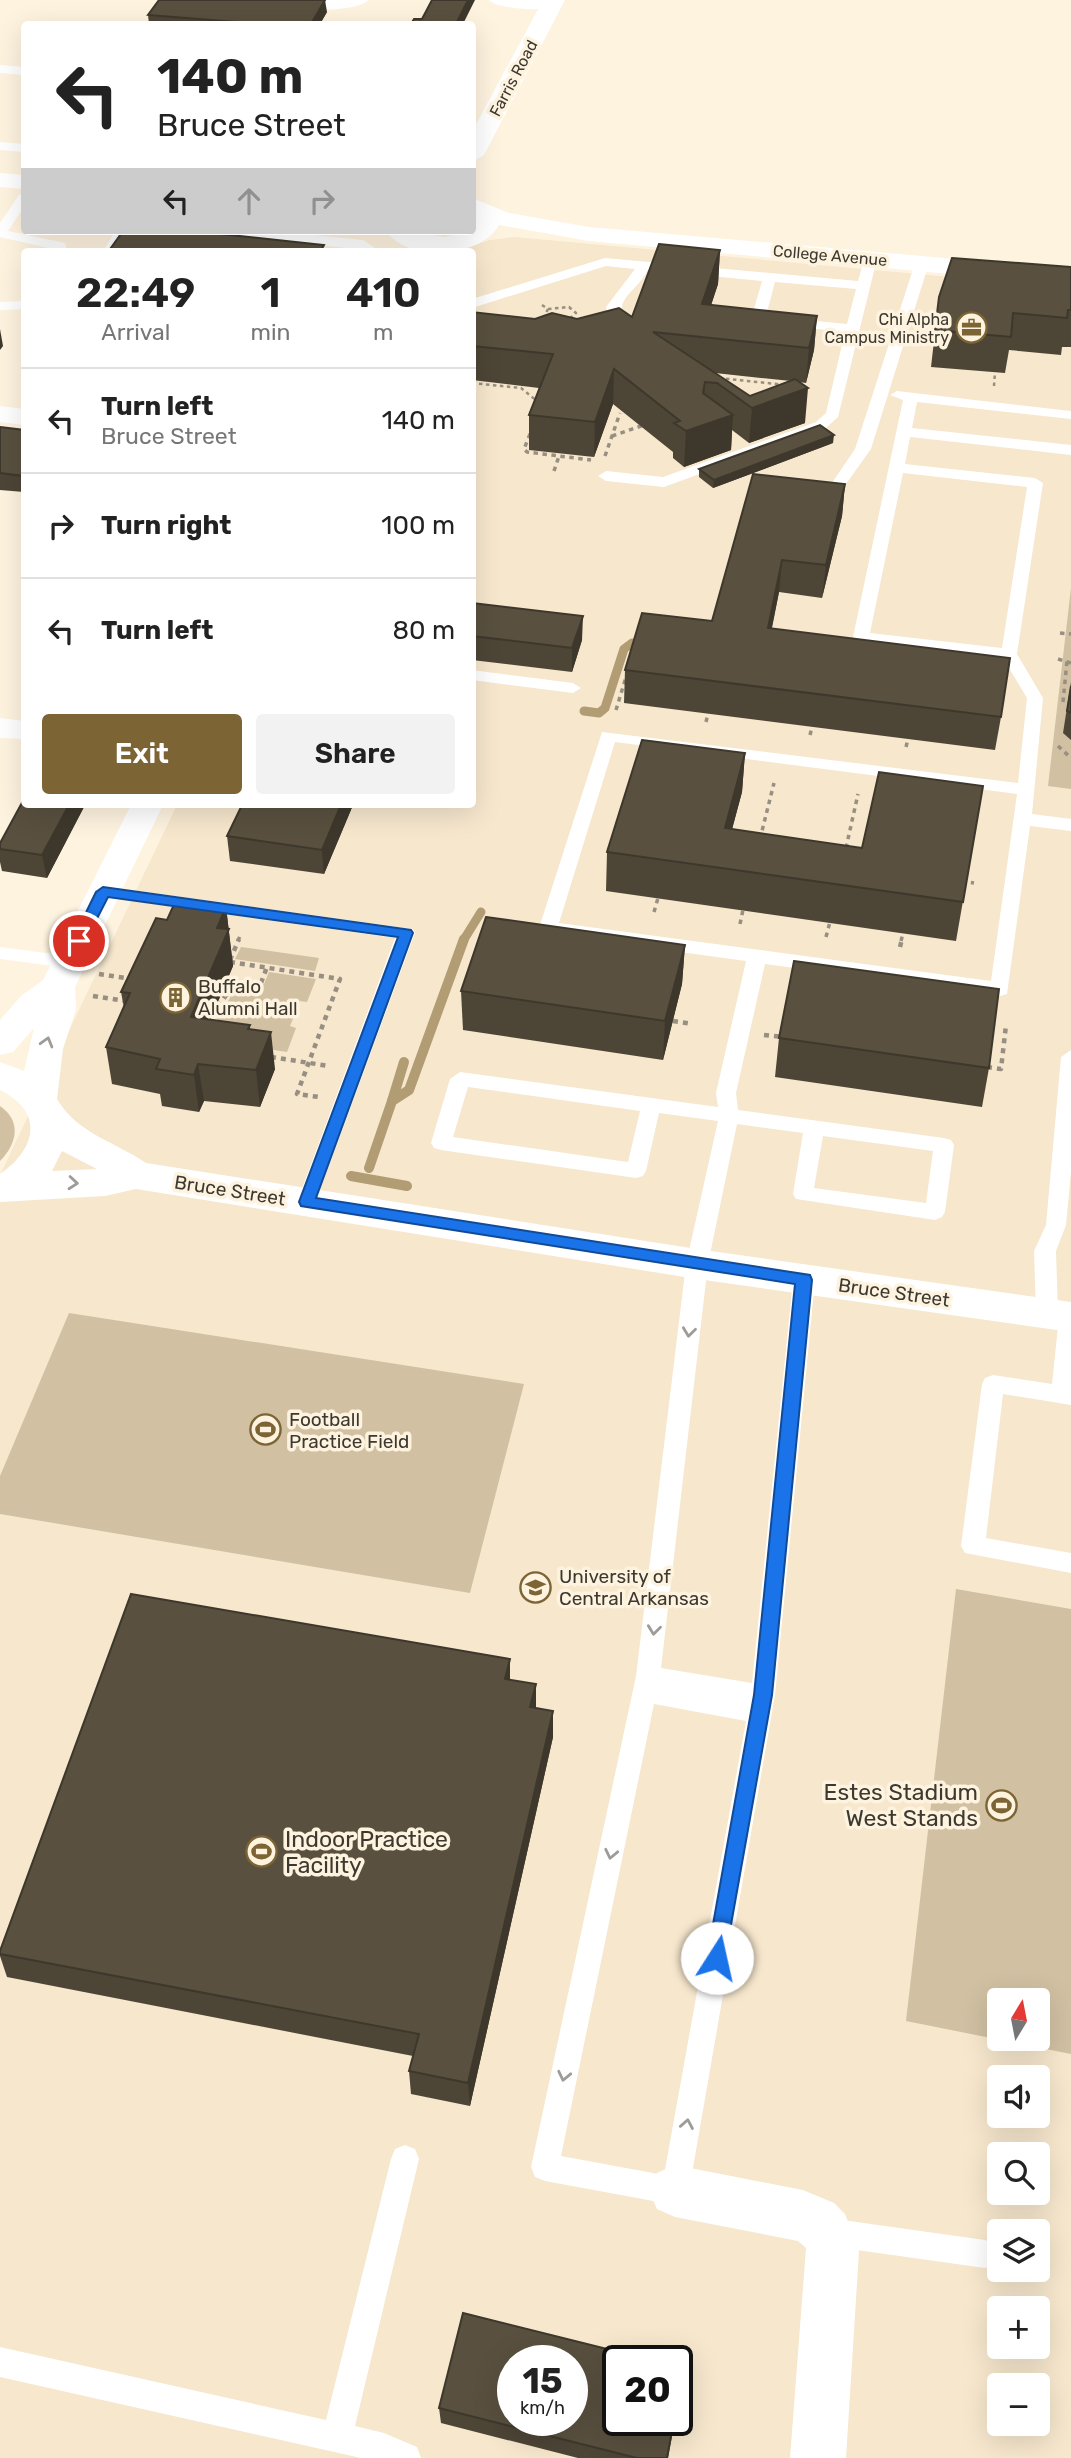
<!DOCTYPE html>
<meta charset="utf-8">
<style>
body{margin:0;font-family:Rubik,sans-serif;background:#f2f2f2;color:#222;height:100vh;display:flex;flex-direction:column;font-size:26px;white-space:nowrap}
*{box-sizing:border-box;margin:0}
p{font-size:23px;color:#767676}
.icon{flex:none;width:38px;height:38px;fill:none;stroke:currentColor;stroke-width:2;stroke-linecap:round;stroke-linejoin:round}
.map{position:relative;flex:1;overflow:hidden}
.sheet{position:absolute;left:21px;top:248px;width:455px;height:560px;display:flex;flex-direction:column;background:#fff;border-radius:7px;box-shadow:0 7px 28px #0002}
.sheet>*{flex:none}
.hud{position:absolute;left:21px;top:21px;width:455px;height:214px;border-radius:7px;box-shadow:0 7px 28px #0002;background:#fff;color:#222;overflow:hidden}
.needle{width:46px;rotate:10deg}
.controls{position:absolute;left:987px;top:1988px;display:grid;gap:14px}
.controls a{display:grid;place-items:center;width:63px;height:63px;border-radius:7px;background:#fff;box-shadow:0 7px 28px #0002;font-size:35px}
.speed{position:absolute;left:497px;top:2345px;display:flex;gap:14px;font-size:35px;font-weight:700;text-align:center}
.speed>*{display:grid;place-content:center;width:91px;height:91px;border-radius:50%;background:#fff;box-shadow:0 7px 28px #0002;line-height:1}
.speed small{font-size:18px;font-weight:400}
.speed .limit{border:4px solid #111;border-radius:10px;background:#fff;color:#111}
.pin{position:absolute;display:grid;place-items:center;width:60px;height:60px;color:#fff;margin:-30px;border:4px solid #fff;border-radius:50%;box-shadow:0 2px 7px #0007}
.me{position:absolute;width:77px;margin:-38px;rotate:10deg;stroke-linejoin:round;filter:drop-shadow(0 0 5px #0008)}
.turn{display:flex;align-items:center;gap:24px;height:147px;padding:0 21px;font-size:32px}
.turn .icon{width:91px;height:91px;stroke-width:2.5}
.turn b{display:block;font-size:49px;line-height:60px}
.lanes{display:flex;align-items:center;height:66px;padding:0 21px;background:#0003;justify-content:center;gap:35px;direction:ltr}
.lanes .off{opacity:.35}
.eta{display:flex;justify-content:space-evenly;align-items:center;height:119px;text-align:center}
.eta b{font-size:42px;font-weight:600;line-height:49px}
.action{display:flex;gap:14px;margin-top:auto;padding:14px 21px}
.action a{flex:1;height:80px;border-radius:7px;background:#7c6435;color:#fff;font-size:28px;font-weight:600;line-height:80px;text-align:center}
.action a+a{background:#f2f2f2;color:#222}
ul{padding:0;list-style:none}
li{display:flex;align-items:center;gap:21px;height:105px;padding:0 21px;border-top:2px solid #e0e0e0}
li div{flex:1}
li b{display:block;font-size:26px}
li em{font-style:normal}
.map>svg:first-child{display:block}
.built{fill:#f6e7cd;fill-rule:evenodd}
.green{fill:#d1c0a2;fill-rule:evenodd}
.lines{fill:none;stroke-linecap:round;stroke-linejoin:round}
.stream-far1{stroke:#b29c73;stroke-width:9}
.stream{stroke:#b29c73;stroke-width:10}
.path-far2{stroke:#978f82;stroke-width:2.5;stroke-dasharray:3.5 3.5;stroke-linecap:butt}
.path-far1{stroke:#978f82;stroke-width:3.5;stroke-dasharray:4.5 4.5;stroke-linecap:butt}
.path{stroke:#978f82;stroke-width:4.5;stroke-dasharray:5 5;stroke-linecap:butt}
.lane{fill:#fff;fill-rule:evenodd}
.street{fill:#fff;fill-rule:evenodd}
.secondary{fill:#fff;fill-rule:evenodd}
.wall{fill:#4d4536;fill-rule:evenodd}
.shaded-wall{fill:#3e382c}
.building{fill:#59503f;stroke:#3e382c;stroke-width:2;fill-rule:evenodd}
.oneway{stroke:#9e9c98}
.route{fill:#1a73e8;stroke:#114b97;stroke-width:2}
.labels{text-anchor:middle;stroke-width:7;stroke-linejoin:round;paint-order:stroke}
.far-street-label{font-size:16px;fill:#3d3931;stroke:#fef3df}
.far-poi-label{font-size:16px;fill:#3d3931;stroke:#fef3df;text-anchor:end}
.poi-label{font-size:19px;fill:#3d3931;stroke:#fef3df;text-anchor:start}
.street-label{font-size:19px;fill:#3d3931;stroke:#fef3df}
.near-poi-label{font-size:23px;fill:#3d3931;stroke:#fef3df;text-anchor:end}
</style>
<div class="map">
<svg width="1071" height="2458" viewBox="0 0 1071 2458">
<rect width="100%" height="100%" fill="#fef3df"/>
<!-- built -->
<path class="built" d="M515,237L1071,288V2458H0V1175L177,805H472V252H453L490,240ZM999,2000H1038V2039H999ZM999,2077H1038V2116H999ZM999,2154H1038V2193H999ZM999,2231H1038V2270H999ZM999,2308H1038V2347H999ZM513,2361H572V2420H513ZM618,2361H677V2420H618ZM999,2385H1038V2424H999Z"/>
<!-- green -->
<g class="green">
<path d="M1071,588V789L1048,786Z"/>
<path d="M241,947L319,958L315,971L235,959Z"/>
<path d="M269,972L316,979L307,1002L300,1001L290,1026L296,1028L287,1052L240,1045L212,1028L230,998L232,978L264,984Z"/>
<path d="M0,1106C22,1121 17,1144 0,1161Z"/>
<path d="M69,1313L524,1384L470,1593L0,1514V1476Z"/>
<path d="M956,1589L1071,1609V2054L906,2021ZM1038,2000V2039H999V2000Z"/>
</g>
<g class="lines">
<!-- stream-far1 -->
<g class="stream-far1">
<path d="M584,711L599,713L605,708L624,649L632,643L645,645"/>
<path d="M463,941L481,912"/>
</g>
<!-- stream -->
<g class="stream">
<path d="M392,1101L404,1062"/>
<path d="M369,1168L392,1101L409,1090L464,939"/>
<path d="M351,1176L407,1186"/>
</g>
<!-- path-far2 -->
<g class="path-far2">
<path d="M542,305L548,309L545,315L550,318"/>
<path d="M548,309L569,307L576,313L568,320"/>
<path d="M719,378L786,385"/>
<path d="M472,383L521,388L537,401"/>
<path d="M994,386L995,372"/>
</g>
<!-- path-far1 -->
<g class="path-far1">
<path d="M530,434L524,449L527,452L591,460"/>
<path d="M612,436L644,425"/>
<path d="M605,456L620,413"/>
<path d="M554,471L559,456"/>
<path d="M1060,633L1071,634"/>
<path d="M1058,659L1071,663"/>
<path d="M1063,702L1067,661"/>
<path d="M616,710L626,677"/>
<path d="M706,722L709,709"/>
<path d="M810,735L813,723"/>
<path d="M1058,746L1071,758"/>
<path d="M906,747L909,735"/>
<path d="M760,839L774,783"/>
<path d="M846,848L858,794"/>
<path d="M962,881L974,883"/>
<path d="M654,912L658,898"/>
<path d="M740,924L744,905"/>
<path d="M826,937L831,918"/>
<path d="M238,941L241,933"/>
<path d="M901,941L903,933"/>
</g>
<!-- path -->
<g class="path">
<path d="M900,947L902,939"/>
<path d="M230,960L239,939"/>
<path d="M230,962L340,979L297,1094L319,1097"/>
<path d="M99,974L132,979"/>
<path d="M261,983L267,967"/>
<path d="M93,996L126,1001"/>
<path d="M673,1021L692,1024"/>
<path d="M208,1024L226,995L225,982"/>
<path d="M764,1035L783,1037"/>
<path d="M271,1057L329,1066"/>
<path d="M987,1067L1001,1069L1006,1025"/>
</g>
<!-- lane -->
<g class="lane">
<path d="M0,65L24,67V75L0,73Z"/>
<path d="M0,142L24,144V152L0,150Z"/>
<path d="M24,194V207L8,231L65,243L67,252H53V249L0,237V223L19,195Z"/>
<path d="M115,231H129L117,252H103Z"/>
<path d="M226,231H273L363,240L381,252L233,235Z"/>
<path d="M865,256L877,259L838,417L826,428L664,487L606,481L598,476L606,471L663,477L816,422L826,413L845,332L753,322L751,319L762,281L648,270C634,296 613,295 625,329L622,336L610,339L606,307L635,269L606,266L472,308V299L605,258L858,281ZM775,282L856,289L847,324L766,316Z"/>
<path d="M922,259L929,263L871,449L836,498L813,497V491L827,490L855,449L915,263Z"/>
<path d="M24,301V309L0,310V302Z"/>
<path d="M897,391L1071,411V419L917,402L912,428L1071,445V455L910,437L905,464L1035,478L1043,483L1017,654L1043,698L1032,814L1071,819V831L1030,826L1007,994L1000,996L765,964L736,1093L738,1110L944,1138L951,1140L954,1145L945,1212L942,1217L935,1220L796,1199L793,1194L803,1133L737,1124L708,1264L661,1668L752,1683L793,1280L796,1274H812L815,1280L775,1695L689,2191L685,2201L675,2205L545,2181L535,2177L531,2167L636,1676L686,1264L718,1121L659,1113L646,1171L643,1176L636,1178L441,1150L434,1148L431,1143L450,1079L460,1072L718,1107L716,1093L746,961L548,934L539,928L602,732L1018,783L1027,698L1003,658L861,642L853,637L903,400L890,395ZM903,473L1027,487L1002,648L870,633ZM615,742L1017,794L991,981L559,923ZM468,1087L640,1111L628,1162L453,1137ZM823,1136L933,1151L926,1203L814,1188ZM654,1704L746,1721L664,2175L561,2156Z"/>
<path d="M472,670L573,683L581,688L573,693L472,680Z"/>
<path d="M103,886L413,929L415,933L314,1207H300L297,1202L395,938L96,896L94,892L96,888Z"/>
<path d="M0,947L69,956L78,962L69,968L0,959Z"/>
<path d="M1071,1050V1172L1066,1225L1056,1251L1058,1313L1055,1319H1039L1036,1313L1034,1251L1046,1225L1061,1057Z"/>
<path d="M1071,1309V1405L1003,1394L986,1538L1071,1553V1573L965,1553L961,1546L982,1384L985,1378L993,1375L1052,1384L1059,1317L1062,1311Z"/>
<path d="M405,2145L415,2149L419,2159L355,2426L384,2433L417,2447L421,2458H361L0,2377V2347L326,2420L391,2159L395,2149Z"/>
<path d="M828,2218L985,2240L995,2244L999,2254L995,2264L985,2268L828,2246L818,2242L814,2232L818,2222Z"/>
</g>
<!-- street -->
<g class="street">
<path d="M256,0H368C358,14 265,13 256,0Z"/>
<path d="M489,0H561L563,3C555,13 497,10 489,0Z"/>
<path d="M0,406L24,409V425L0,422Z"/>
<path d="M0,718L24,721V739L0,738Z"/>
<path d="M675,2165L803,2190L834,2203L845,2214L859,2251L846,2458H790L806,2248L798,2241L675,2217L657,2209L649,2191L657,2173Z"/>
</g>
<!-- secondary -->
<g class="secondary">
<path d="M543,0H565L484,155L472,162V132Z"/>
<path d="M0,173L24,175V189L0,187Z"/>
<path d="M472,198L509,213L589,227L1071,269V285L589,241L499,225C481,258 408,263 386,231H415L444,237L472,231Z"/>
<path d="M131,805H163L75,987L76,1009L63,1049L57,1099C78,1134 114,1141 146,1163L697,1249L1071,1302V1332L697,1279L136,1189L105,1196L0,1202V1174C36,1149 45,1112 0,1090V1062L24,1071L34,1028L13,1052L0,1055V1020L21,996L43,980ZM62,1151L97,1169L52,1171Z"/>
</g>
</g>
<!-- wall -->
<g class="wall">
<path d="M327,12L320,24H149L148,15Z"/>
<path d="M720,250L718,284L711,305L817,316L814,350L806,383L799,382L805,423L749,443L732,430L731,450L684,467L673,458V452L613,404L594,457L529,450V415L539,388L472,380V312L535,319L632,317ZM715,373L761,378L791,381L750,396Z"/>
<path d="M1071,267V347H1062L1061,355L1009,350L1005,373L931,367L939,297Z"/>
<path d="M0,427L24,430V492L0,490Z"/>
<path d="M833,443L713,488L699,477V469Z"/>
<path d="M845,484L842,516L822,598L779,592L772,628L1001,717L995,750L624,703L625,670L712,621Z"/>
<path d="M472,603L582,640L572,672L472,660Z"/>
<path d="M1071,682V740L1063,733Z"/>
<path d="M745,753L742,792L732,829L862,848L983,786L956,941L606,891L607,852Z"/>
<path d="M24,805H85L47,878L2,871L0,862V843Z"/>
<path d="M242,805H353L324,874L230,861L227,836Z"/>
<path d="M226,907L233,966L210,1020L250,1025V1029L275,1069L260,1107L204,1101L199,1112L162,1106L160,1094L112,1084L106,1047L124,1008L121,992L167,920Z"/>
<path d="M685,945L682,984L663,1060L463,1030L461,991Z"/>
<path d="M779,1038L989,1068L982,1107L775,1077Z"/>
<path d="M510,1659V1679L536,1708L553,1711V1737L470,2106L411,2094L409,2071L413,2056L7,1977L0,1956V1951Z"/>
<path d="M439,2408L618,2420H675L668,2458H578L441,2423Z"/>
</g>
<!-- shaded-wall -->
<g class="shaded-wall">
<path d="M325,0L327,12L320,24H311Z"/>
<path d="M468,0H475L463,24H456Z"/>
<path d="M720,250L718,284L700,339L702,304Z"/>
<path d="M817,316L814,350L806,383L809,348Z"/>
<path d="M0,329L3,346L0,350Z"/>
<path d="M614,369L613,404L594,457L595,422Z"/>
<path d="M705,382L703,417L733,415L731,450L684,467L686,431L703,393Z"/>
<path d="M808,388L805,423L749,443L752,408Z"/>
<path d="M834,435L833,443L713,488L714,480Z"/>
<path d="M845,484L842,516L822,598L826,565Z"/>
<path d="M782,560L779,592L765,660L768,628Z"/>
<path d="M583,616L582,640L572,672V648Z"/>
<path d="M745,753L742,792L722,867L725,828Z"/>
<path d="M69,805H85L47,878L42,855Z"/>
<path d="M341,805H353L324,874L322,850Z"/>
<path d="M226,907L233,966L196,1054L191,1017L217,928Z"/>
<path d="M685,945L682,984L663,1060L665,1021Z"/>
<path d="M271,1032L275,1069L260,1107L256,1070Z"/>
<path d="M198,1064L204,1101L199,1112L194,1075Z"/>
<path d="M510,1659V1685L505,1679Z"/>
<path d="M536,1684V1710L530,1707Z"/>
<path d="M553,1711V1737L470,2106L468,2083Z"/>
</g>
<!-- building -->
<g class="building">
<path d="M159,0H325L311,24H261L148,15Z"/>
<path d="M432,0H468L456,24H411L414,19H422Z"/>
<path d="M123,231H193L324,245L320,252H108Z"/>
<path d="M659,244L720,250L702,304L817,316L809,348L653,332L750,396L795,379L808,388L752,408L717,383L705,382L703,393L733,415L686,431L674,423L680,421L614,369L595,422L529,415L553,354L472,346V312L535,319L552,313L577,319L619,308L632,317Z"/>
<path d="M952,258L1071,267V310H1068L1067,318L1013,313L1011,337L935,330L939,297Z"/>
<path d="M820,425L834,435L714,480L699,469Z"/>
<path d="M0,427L24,430V476L0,473Z"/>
<path d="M753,474L845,484L826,565L782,560L768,628L1010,658L1001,717L625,670L642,613L712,621Z"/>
<path d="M472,603L583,616L572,648L472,636Z"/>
<path d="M1071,686V713L1067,711Z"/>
<path d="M642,740L745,753L725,828L862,848L879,772L983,786L963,902L607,852Z"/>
<path d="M24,799V805H69L42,855L0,849V843Z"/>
<path d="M242,805H341L322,850L227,836Z"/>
<path d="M176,900L226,907L217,928L229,929L191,1017L250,1025L248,1029L271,1032L256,1070L198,1064L194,1075L156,1069L160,1059L106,1047L130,993L121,992L156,918L167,920Z"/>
<path d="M486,917L685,945L665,1021L461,991Z"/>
<path d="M794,961L999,989L989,1068L779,1038Z"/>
<path d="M131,1594L510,1659L505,1679L536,1684L530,1707L553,1711L468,2083L409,2071L419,2034L0,1954V1951Z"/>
<path d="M463,2313L655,2361H618V2420H674L667,2458H637L439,2408ZM513,2361H572V2420H513Z"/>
<path d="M677,2366L684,2368L677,2402Z"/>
</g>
<!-- one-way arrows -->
<defs><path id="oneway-chevron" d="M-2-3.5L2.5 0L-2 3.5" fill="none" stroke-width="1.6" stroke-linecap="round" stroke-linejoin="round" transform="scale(1.75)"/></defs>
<g class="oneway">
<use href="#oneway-chevron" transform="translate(47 1042) rotate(-74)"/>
<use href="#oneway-chevron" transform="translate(73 1183) rotate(5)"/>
<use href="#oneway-chevron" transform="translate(689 1332) rotate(97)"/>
<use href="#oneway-chevron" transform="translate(654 1630) rotate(97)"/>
<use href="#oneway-chevron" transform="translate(611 1854) rotate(102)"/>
<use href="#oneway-chevron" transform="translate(564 2076) rotate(102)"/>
<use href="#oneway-chevron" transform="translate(687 2124) rotate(-80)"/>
</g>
<!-- route -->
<path class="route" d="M103,887L411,930L413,933L316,1198L810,1275L812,1280L772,1695L724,1964L717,1967L710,1964L707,1958L754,1695L795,1284L301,1206L299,1202L398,937L108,897L84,944H74L72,941L96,892Z"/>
<!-- icons -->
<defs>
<symbol id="office-ring" viewBox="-11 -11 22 22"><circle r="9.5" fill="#fef3df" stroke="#7c6435" stroke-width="1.5"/><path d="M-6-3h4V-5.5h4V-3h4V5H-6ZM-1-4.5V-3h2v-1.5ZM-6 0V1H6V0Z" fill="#7c6435"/></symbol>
<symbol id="building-ring" viewBox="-11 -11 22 22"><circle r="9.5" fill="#fef3df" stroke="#7c6435" stroke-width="1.5"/><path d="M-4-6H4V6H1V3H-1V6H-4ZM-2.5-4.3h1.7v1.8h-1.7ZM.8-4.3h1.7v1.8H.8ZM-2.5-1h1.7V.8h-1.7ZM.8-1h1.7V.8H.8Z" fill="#7c6435"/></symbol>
<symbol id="stadium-ring" viewBox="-11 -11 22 22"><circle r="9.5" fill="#fef3df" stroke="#7c6435" stroke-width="1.5"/><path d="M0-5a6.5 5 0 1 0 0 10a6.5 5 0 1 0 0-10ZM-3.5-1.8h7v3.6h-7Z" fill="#7c6435"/></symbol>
<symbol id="university-ring" viewBox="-11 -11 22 22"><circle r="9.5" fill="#fef3df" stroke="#7c6435" stroke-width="1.5"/><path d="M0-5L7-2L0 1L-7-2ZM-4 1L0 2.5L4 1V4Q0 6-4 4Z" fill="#7c6435"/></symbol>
</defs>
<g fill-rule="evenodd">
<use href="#office-ring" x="954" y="310" width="35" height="35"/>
<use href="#building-ring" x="158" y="980" width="35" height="35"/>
<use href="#stadium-ring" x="248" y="1412" width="35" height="35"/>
<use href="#university-ring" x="518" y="1570" width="35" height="35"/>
<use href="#stadium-ring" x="984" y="1788" width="35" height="35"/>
<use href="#stadium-ring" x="244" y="1834" width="35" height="35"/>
</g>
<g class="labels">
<!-- far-street labels -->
<g class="far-street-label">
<text transform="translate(513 78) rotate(-62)" y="6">Farris Road</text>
<text transform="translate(830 255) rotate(5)" y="6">College Avenue</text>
</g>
<!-- far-poi labels -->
<g class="far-poi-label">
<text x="949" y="325">Chi Alpha<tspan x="949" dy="18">Campus Ministry</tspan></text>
</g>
<!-- poi labels -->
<g class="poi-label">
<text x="198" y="993">Buffalo<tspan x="198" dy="22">Alumni Hall</tspan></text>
<text x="289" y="1426">Football<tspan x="289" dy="22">Practice Field</tspan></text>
<text x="559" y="1583">University of<tspan x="559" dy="22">Central Arkansas</tspan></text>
</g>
<!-- street labels -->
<g class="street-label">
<text transform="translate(230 1190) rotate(9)" y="7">Bruce Street</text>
<text transform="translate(894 1292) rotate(8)" y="7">Bruce Street</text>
</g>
<!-- near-poi labels -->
<g class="near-poi-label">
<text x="978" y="1800">Estes Stadium<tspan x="978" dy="26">West Stands</tspan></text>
<text x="285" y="1847" text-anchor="start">Indoor Practice<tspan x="285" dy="26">Facility</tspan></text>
</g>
</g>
</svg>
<div class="controls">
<a><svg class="needle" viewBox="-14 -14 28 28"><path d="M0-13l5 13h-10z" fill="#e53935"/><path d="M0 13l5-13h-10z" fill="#767676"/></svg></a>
<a><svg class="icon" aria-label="sound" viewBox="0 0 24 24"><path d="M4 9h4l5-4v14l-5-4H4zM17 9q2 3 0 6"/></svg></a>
<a><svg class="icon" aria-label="search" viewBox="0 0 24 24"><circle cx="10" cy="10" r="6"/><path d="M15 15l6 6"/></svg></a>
<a><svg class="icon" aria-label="layers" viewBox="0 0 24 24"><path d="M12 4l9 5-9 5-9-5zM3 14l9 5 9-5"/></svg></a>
<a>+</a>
<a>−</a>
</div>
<div class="speed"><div>15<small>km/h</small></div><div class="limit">20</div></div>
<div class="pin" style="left:79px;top:941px;background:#d93025"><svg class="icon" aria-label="arrive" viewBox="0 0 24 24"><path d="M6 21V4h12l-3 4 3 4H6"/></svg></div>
<svg class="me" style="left:717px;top:1958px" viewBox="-20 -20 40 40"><circle r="19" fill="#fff"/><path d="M0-13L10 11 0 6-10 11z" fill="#1a73e8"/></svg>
<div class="hud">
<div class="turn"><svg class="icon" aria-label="left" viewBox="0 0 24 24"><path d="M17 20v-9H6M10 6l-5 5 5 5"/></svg><div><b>140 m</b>Bruce Street</div></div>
<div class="lanes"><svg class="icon" aria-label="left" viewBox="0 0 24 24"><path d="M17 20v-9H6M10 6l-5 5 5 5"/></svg><svg class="icon off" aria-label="ahead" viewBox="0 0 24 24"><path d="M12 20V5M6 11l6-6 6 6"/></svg><svg class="icon off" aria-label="right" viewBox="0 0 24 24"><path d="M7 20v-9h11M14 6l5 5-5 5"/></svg></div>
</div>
<section class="sheet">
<div class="eta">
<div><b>22:49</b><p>Arrival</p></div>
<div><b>1</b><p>min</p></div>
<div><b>410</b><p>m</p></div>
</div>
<ul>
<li><svg class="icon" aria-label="left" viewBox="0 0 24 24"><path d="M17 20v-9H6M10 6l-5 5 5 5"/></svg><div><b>Turn left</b><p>Bruce Street</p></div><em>140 m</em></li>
<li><svg class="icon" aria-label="right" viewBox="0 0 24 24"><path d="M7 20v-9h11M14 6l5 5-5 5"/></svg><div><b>Turn right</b></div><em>100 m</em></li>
<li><svg class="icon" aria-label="left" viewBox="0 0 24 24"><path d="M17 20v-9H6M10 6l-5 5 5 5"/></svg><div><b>Turn left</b></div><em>80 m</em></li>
</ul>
<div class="action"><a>Exit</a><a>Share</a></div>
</section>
</div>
